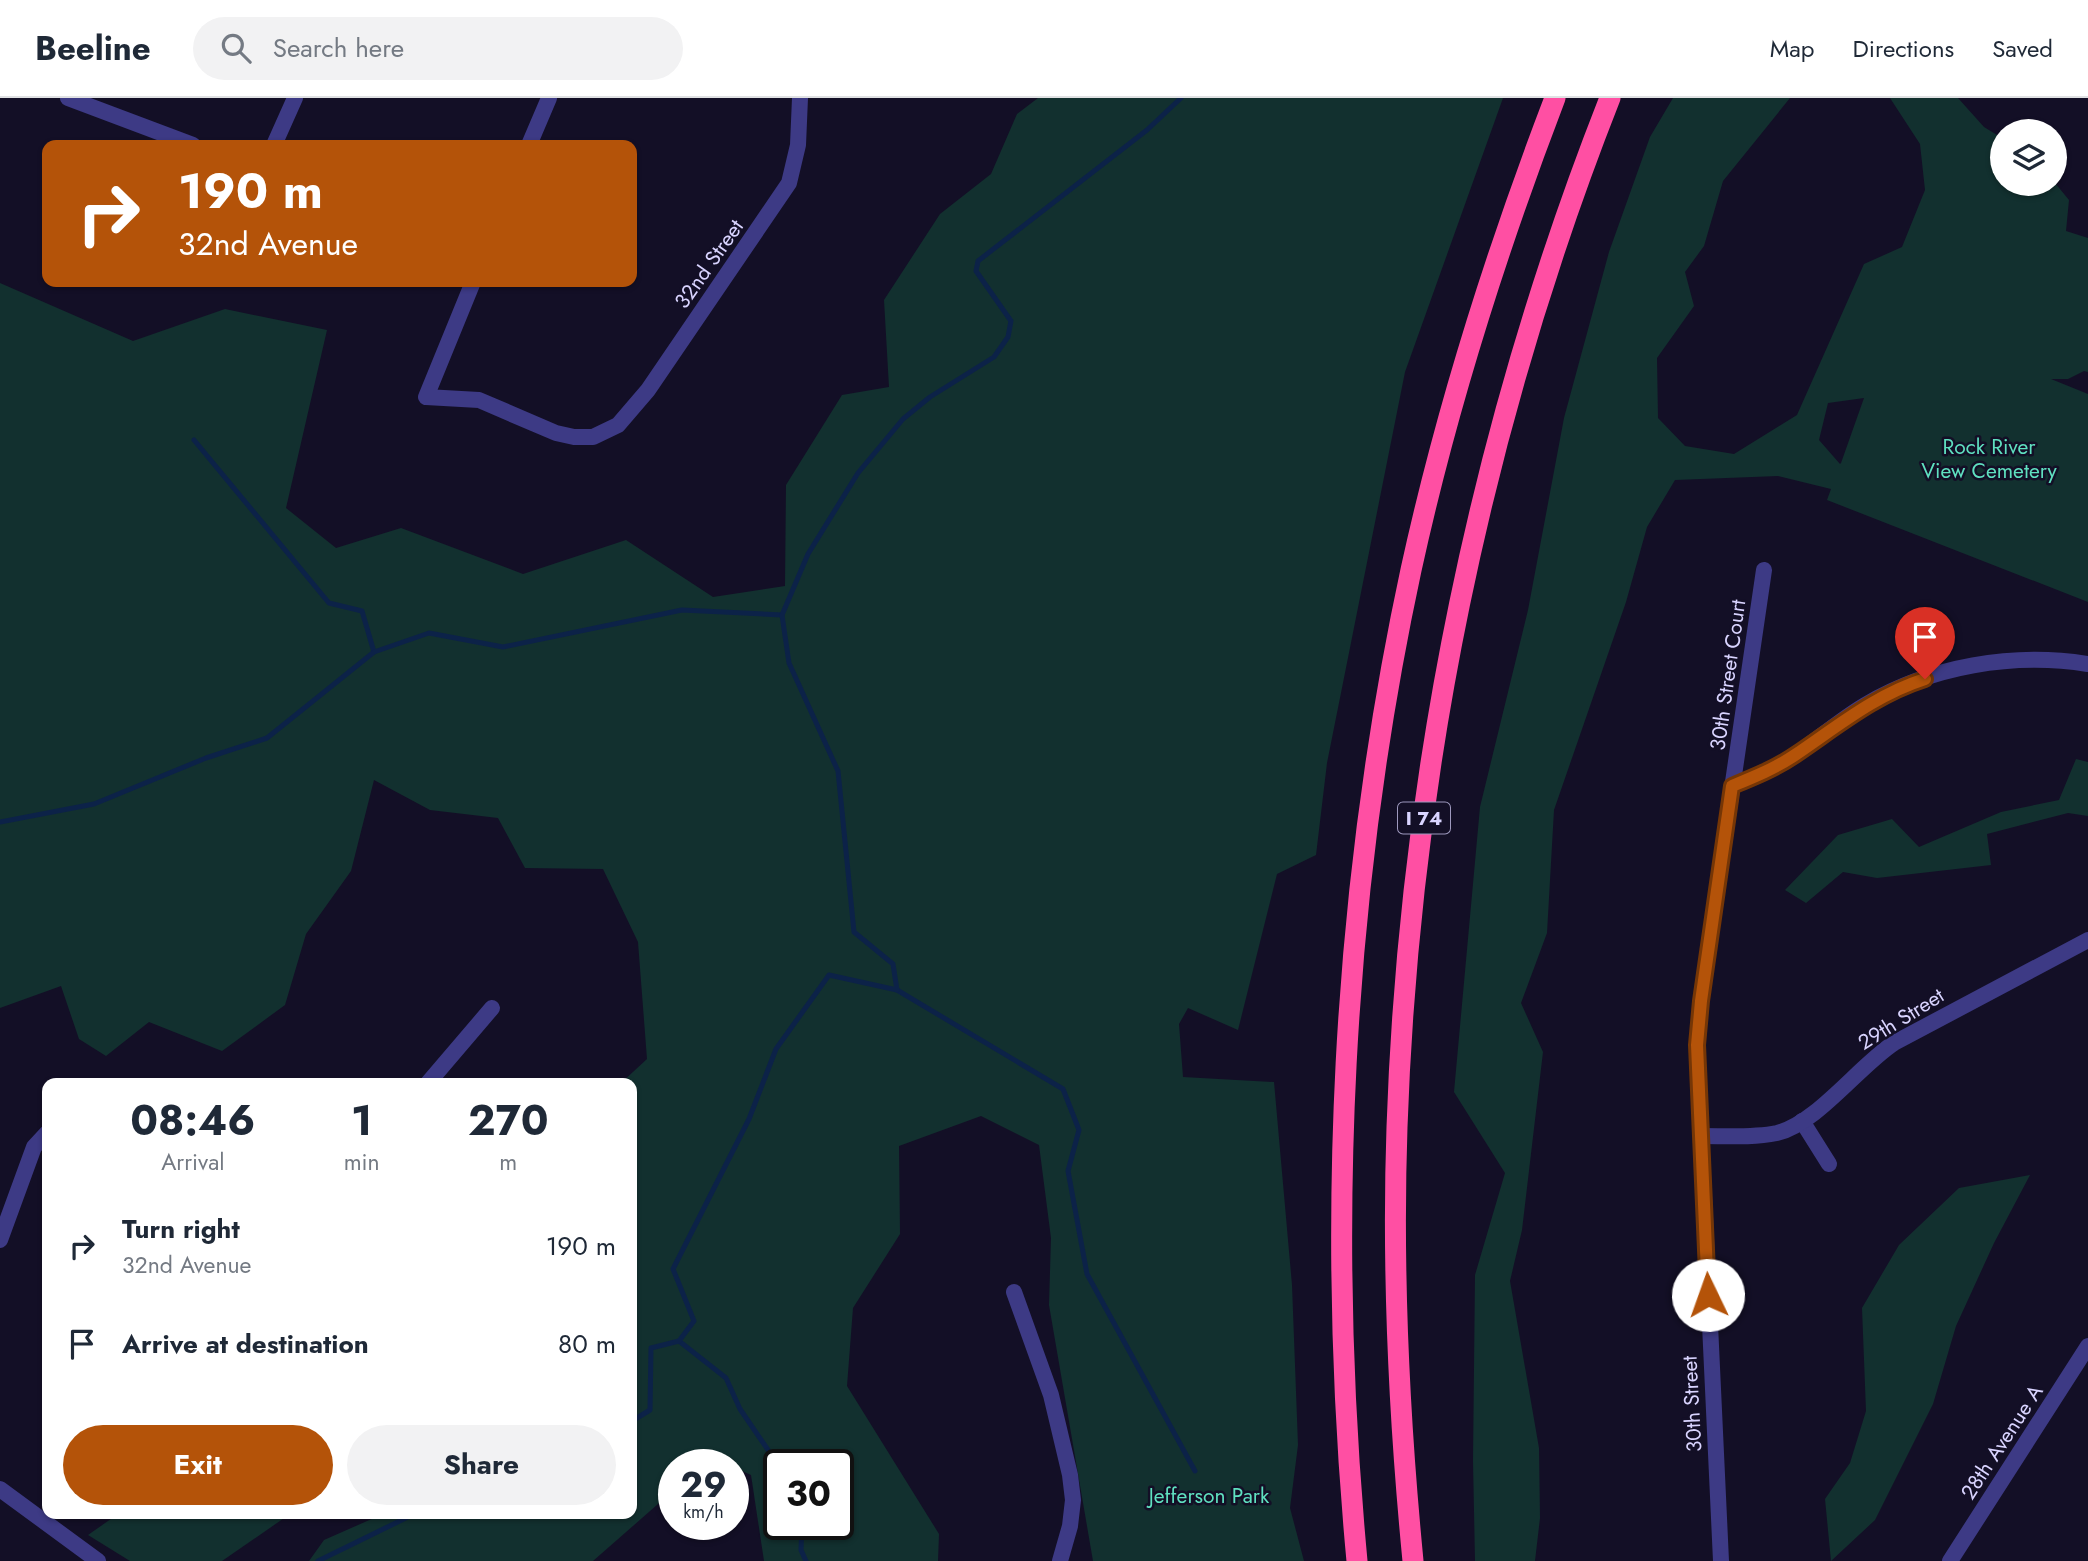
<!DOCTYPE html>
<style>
body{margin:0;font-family:Jost,sans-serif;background:#f2f2f3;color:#1f2937;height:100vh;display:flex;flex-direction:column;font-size:26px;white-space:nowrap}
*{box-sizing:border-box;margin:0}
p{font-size:23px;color:#747a83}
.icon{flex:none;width:38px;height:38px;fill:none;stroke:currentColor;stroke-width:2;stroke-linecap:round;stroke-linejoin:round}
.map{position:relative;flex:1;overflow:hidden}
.details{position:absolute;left:42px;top:980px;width:595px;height:441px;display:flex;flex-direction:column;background:#fff;border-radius:14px;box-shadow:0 2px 5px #0004}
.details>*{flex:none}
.banner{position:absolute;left:42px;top:42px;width:595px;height:147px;border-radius:14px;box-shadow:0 2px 5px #0004;background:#b45309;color:#fff;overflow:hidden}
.tools{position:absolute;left:1990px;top:21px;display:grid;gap:14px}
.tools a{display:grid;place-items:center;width:77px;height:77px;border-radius:50%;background:#fff;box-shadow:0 2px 5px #0004;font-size:35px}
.speed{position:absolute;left:658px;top:1351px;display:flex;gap:14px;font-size:35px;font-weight:700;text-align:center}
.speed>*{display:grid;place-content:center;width:91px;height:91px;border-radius:50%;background:#fff;box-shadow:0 2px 5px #0004;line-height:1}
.speed small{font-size:18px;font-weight:400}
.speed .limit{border:4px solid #111;border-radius:10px;background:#fff;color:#111}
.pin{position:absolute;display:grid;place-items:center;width:60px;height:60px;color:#fff;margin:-72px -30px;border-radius:50% 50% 50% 0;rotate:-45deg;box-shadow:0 0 7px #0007}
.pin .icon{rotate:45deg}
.me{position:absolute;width:77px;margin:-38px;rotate:357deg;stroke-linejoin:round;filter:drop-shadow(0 0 5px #0008)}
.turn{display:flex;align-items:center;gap:24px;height:147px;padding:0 21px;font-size:32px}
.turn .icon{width:91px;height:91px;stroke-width:2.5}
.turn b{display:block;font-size:49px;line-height:60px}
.eta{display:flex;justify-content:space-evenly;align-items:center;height:119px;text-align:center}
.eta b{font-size:42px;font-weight:700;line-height:49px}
.action{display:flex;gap:14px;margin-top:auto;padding:14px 21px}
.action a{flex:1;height:80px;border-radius:42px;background:#b45309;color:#fff;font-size:28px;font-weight:700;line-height:80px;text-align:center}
.action a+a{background:#f2f2f3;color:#1f2937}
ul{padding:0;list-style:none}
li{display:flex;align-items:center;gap:21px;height:98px;padding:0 21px}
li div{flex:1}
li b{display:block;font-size:26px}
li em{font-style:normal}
header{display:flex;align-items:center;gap:42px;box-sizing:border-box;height:98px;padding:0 35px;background:#fff;border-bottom:2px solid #e0e1e3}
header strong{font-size:33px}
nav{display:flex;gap:38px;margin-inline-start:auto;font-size:24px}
.search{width:490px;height:63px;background:#f2f2f3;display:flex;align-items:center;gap:18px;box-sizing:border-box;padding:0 24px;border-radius:38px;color:#747a83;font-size:26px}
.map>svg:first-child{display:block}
.green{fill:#12302f;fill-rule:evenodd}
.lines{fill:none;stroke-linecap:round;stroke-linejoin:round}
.stream{stroke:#0c2248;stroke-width:5}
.minor{stroke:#3d3a85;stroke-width:16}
.motorway{stroke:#ff4fa3;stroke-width:21}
.route-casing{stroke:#753606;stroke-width:18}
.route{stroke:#b45309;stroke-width:12}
.labels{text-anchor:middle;stroke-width:5;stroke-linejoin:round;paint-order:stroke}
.shield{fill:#130f26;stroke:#9e99be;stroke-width:2}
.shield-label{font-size:19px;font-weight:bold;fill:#d9d4ff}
.street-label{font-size:21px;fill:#d9d4ff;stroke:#130f26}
.park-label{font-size:21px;fill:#5fe0c0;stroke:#130f26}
</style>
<header>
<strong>Beeline</strong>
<div class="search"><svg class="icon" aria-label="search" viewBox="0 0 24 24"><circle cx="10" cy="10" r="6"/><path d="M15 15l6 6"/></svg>Search here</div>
<nav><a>Map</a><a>Directions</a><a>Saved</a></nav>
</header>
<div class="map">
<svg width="2088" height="1463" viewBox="0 0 2088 1463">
<rect width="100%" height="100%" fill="#130f26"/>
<!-- green -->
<g class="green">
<path d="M1038,0H1503L1405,274L1327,665L1316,757L1277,776L1238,932L1188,910L1179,926L1183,979L1274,984L1292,1187L1298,1347L1290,1410L1304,1463H1093L1049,1207L1051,1140L1039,1047L981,1018L899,1048L900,1136L853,1210L847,1288L939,1436L938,1463H764L751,1377L733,1369V1367L713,1360L705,1367H674V1392L593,1463H309L324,1442L383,1416H632V985H621L647,961L638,844L603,771L525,770L498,720L430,712L374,682L351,773L306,836L285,907L222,953L149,924L106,958L79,941L61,888L0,910V185L133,243L225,211L327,232L286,410L336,450L401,430L523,476L626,442L713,499L785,488L786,387L842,297L889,289L884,202L940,116L991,76L1017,16ZM779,1367H838V1426H779Z"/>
<path d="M1673,0H1790L1723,83L1704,148L1685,174L1694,208L1657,260L1658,320L1685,348L1734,356L1797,317L1864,166L1902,149L1925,92L1920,46L1890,0H1958L1984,29L2002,40V86L2055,85L2069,102L2066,133L2088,140V274L2084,273L2068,281H2051L2088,296V504L1827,402L1831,391L1778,378L1675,382L1647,429L1626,504L1554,712L1547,835L1521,905L1543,954L1522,1132L1510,1183L1539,1350L1540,1420L1535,1463H1475L1473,1363L1475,1177L1505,1075L1454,994L1480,709L1528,512L1564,320L1609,154L1650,39ZM1864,300L1841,365L1840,366L1819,342L1828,305Z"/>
<path d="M2076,661L2088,664V718L2068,715L1987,736L1991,767L1877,780L1843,774L1806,805L1785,792L1838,737L1892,721L1919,749L2001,714L2059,702Z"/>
<path d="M2030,1077L1994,1145L1956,1228L1933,1306L1875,1422L1831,1463L1825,1401L1850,1365L1866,1313L1862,1210L1899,1147L1959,1090Z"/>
<path d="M118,1416H290L222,1463H130L88,1437Z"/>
</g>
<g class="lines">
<!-- stream -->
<g class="stream">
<path d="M194,342L329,505L362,513L374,554"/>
<path d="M0,724L94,706L206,660L267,640L374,554L429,535L503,549L682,512L782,517"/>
<path d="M897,892L1063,991L1079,1032L1068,1073L1087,1176L1195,1373"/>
<path d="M679,1243L726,1280L740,1311L779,1368"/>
<path d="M632,1323L650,1312L651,1250L679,1243L694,1223L673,1171L749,1021L776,951L829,877L897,892L893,866L854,834L838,673L789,565L782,517L808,456L858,375L903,321L930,299L994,259L1008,239L1011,223L976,173L978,163L1147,32L1181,0"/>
<path d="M802,1426L801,1452L806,1463"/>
<path d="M318,1463L414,1416"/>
</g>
<!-- minor -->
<g class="minor">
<path d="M68,0L193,47"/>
<path d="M274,47L295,0"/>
<path d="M529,47L549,0"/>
<path d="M473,184L426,299L479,302L556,335L574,339H593L618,327L648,292L789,85L798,47L800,0"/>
<path d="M1732,688C1754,679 1775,670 1795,657C1818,641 1840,622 1865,607C1931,568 2013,554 2088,566"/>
<path d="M428,985L492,910"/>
<path d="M1802,1023L1829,1066"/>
<path d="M1701,1038C1726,1038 1752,1040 1777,1035C1816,1026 1859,968 1894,945L2088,842"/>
<path d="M0,1142L34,1049L47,1035"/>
<path d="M1014,1194L1051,1297L1070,1377L1073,1402L1070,1428L1060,1463"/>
<path d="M0,1391L98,1463"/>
<path d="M1721,1463L1697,947L1701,903L1764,472"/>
<path d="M1950,1463L2088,1248"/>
</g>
<!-- motorway -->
<g class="motorway">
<path d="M1357,1463C1326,1133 1341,797 1411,472C1446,312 1496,154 1555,0"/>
<path d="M1413,1463C1399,1319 1392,1174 1397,1029C1409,678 1481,327 1610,0"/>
</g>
</g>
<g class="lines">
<defs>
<path id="route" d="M1708,1197L1697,947L1701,903L1732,688C1754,679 1776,670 1795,657C1838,628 1875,597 1925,581"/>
</defs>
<!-- route casing -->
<use href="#route" class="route-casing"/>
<!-- route -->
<use href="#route" class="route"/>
</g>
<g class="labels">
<!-- shield labels -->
<rect class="shield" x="1398" y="704.5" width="52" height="31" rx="5"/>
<g class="shield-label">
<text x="1424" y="727">I 74</text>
</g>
<!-- street labels -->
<g class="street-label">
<text transform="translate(709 166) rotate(-55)" y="7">32nd Street</text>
<text transform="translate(1728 577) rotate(-82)" y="7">30th Street Court</text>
<text transform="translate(1901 921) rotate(-32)" y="7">29th Street</text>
<text transform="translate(1692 1306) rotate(-93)" y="7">30th Street</text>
<text transform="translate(2002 1344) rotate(-57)" y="7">28th Avenue A</text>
</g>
<!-- park labels -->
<g class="park-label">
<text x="1989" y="356">Rock River<tspan x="1989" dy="24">View Cemetery</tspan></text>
<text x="1209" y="1405">Jefferson Park</text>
</g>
</g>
</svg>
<div class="tools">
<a><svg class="icon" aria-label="layers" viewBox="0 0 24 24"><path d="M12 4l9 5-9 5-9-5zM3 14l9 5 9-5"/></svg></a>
</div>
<div class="speed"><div>29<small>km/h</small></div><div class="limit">30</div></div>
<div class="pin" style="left:1925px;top:581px;background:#d93025"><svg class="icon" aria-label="arrive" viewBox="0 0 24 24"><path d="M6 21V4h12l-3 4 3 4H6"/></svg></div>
<svg class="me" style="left:1708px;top:1197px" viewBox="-20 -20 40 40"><circle r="19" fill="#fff"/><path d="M0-13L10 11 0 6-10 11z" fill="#b45309"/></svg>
<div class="banner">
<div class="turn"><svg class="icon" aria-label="right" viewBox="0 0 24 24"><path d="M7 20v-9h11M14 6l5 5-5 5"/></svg><div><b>190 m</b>32nd Avenue</div></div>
</div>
<section class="details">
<div class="eta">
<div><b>08:46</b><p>Arrival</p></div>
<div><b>1</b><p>min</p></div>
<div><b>270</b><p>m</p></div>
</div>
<ul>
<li><svg class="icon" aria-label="right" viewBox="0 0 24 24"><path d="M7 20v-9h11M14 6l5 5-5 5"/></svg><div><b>Turn right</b><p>32nd Avenue</p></div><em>190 m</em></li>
<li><svg class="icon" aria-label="arrive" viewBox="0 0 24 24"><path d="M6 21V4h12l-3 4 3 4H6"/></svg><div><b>Arrive at destination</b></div><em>80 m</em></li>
</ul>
<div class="action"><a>Exit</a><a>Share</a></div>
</section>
</div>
